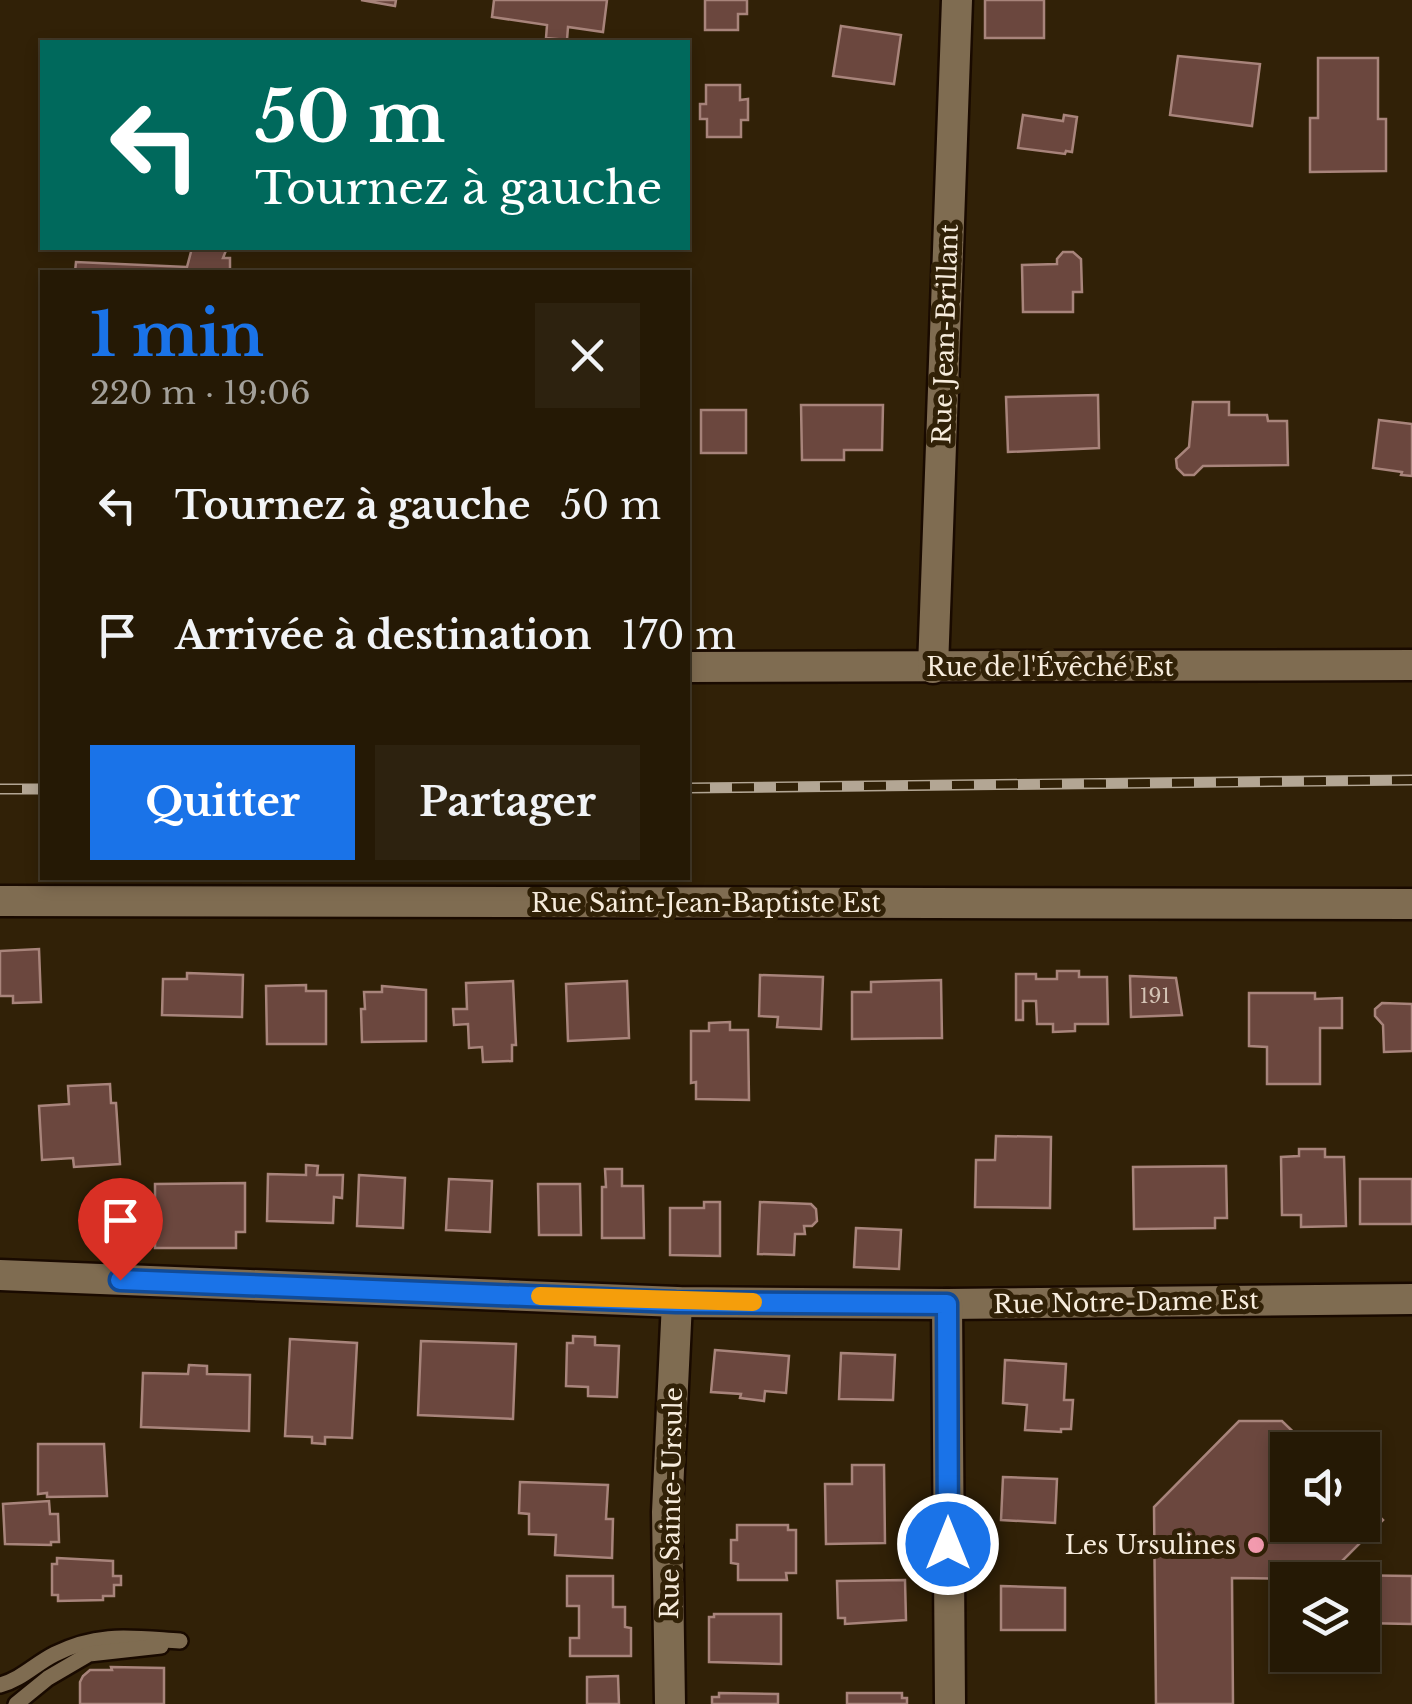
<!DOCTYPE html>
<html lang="fr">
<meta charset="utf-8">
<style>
body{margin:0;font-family:"Libre Baskerville",serif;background:#2d220f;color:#f1f3f6;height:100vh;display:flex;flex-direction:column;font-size:38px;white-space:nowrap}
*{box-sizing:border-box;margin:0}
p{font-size:32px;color:#a3a09a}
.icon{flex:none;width:55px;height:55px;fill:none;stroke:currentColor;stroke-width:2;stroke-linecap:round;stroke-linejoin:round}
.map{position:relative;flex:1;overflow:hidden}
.drawer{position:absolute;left:40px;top:270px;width:650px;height:610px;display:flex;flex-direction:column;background:#251905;border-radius:0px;box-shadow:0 5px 15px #0003,0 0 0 2px #423827}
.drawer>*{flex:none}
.top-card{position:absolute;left:40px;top:40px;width:650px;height:210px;border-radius:0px;box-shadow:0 5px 15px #0003,0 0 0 2px #423827;background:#00695c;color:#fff;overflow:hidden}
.fabs{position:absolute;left:1270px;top:1432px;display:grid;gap:20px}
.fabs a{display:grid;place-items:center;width:110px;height:110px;border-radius:0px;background:#251905;box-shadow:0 5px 15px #0003,0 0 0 2px #423827;font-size:50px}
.pin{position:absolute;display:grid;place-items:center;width:85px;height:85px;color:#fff;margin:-102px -42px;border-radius:50% 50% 50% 0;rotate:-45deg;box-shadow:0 0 10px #0007}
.pin .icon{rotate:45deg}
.me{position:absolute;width:110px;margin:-55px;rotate:0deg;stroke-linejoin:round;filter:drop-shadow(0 0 8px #0008)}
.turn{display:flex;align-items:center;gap:35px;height:210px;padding:0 50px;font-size:45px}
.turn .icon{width:130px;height:130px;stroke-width:2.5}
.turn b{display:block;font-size:70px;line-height:85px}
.round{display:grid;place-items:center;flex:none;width:105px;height:105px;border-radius:0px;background:#2d220f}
.headline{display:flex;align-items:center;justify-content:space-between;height:170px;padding:0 50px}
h1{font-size:60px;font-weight:800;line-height:75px;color:#1a73e8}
.action{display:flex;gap:20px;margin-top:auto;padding:20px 50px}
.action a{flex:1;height:115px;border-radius:0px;background:#1a73e8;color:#fff;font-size:40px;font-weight:800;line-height:115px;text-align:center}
.action a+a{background:#2d220f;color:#f1f3f6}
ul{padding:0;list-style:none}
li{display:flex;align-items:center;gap:30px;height:130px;padding:0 50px}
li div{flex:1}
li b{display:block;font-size:38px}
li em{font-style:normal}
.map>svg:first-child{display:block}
.building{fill:#6b473e;stroke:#a8847b;stroke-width:2.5}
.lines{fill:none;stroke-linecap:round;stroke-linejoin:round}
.service-casing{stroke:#190a00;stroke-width:20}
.minor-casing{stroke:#190a00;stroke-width:35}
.tertiary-casing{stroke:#190a00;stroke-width:35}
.service{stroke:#7f6c51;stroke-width:15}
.minor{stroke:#7f6c51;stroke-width:30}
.tertiary{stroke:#7f6c51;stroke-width:30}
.rail-casing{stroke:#b3a694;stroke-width:11}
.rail{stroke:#312107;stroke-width:8;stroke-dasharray:22;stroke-linecap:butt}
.route-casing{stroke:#114b97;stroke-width:25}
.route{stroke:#1a73e8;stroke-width:18}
.slow{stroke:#f59e0b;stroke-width:18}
.poi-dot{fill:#f29aae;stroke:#312107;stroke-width:4}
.labels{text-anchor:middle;stroke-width:10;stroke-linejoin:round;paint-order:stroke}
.number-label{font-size:20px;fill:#d4c3b5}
.street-label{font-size:25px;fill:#f7ecdd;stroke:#312107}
.poi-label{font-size:25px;fill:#f7ecdd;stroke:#312107;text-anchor:end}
</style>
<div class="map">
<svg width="1412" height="1704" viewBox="0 0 1412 1704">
<rect width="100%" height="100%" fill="#312107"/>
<!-- building -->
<g class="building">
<path d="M361,0H396L395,6Z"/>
<path d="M494,0H607L603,32L568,27L567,40L546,38L547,25L492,17Z"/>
<path d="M705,0H747V14H738V30H705Z"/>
<rect x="985" y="0" width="59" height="38"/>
<path d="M841,26L901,35L894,84L833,76Z"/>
<path d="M1178,56L1260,64L1252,126L1170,115Z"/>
<path d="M1318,58H1378V119H1386V171L1310,172V118H1318Z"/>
<path d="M706,85H740V100L748,99V120H741V137H707V119H700V104H706Z"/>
<path d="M1023,115L1063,121L1064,115L1077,117L1072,152L1066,151L1065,154L1018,148Z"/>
<path d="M192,248H227L223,258H230V272H75L76,262L187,267Z"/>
<path d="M1063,252H1073L1081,259L1082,292H1073V312H1023L1022,265L1057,264V259Z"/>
<path d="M1098,395L1099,448L1008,452L1006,397Z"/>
<path d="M1193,402H1229V415H1267L1268,421H1287L1288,465L1203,466L1194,475H1184L1177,468L1176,459L1189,447Z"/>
<path d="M801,405H883L882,450H844V460H802Z"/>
<rect x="701" y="410" width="45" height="43"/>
<path d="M1379,420L1412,424V476L1401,475L1402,472L1373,468Z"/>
<path d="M39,949L41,1002L13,1003V996H0V951Z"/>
<path d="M1057,971H1079V977H1107L1108,1024H1075V1031L1053,1032V1024H1037L1036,1001H1023V1020H1016V974H1036V979H1057Z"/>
<path d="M187,973L243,975L242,1017L162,1015L163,979H187Z"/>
<path d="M760,975L823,977L821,1029L777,1027L778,1017L759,1016Z"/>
<path d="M1130,976L1176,978L1182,1015L1131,1017Z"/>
<path d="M941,980L942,1038L852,1039V992H871V982Z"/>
<path d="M513,981L516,1045H512V1061L483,1062L482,1047L469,1048L468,1024L454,1025L453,1009H467L466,983Z"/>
<path d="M627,981L629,1038L568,1041L566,984Z"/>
<path d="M306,985V991H326V1044H267L266,986Z"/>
<path d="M382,986L426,990V1041L362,1042L361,1009H365L364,992H382Z"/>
<path d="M1249,993H1315V999L1342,998V1028H1320V1084H1267V1047L1249,1046Z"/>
<path d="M1382,1003L1412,1004V1051L1384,1052L1383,1025L1375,1016V1009Z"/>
<path d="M730,1022V1030H748L749,1100L696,1099V1082L691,1083V1031H709V1023Z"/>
<path d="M110,1084L111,1103H116L120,1164L74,1167L73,1158L42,1160L39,1106L69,1104L68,1086Z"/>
<path d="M996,1136L1051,1137L1050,1208L975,1207L976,1160H995Z"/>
<path d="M1299,1149H1325V1157H1344L1346,1226L1301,1227V1215H1282L1281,1157L1299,1156Z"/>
<path d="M306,1165L318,1166L317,1175H343L342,1198L334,1197L333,1223L267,1221L268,1174L306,1175Z"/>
<path d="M1226,1166L1227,1218H1215V1228L1134,1229L1133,1167Z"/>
<path d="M605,1169H622V1186H643L644,1238H602V1187H606Z"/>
<path d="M359,1175L405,1178L403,1228L357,1226Z"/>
<path d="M449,1179L492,1181L490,1232L446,1230Z"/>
<rect x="1360" y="1179" width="52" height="45"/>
<path d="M245,1183V1232H236V1248H155V1184Z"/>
<path d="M538,1184H580L581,1235H539Z"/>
<path d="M704,1202H720V1256L670,1255V1208H704Z"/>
<path d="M760,1202L811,1204L816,1209L817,1221L812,1226H804L805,1234H795L794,1255L758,1254Z"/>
<path d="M856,1228L901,1230L899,1269L854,1267Z"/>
<path d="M573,1336L595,1337V1345L619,1346L617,1397L588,1396V1387L566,1386L567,1343H573Z"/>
<path d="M290,1339L357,1343L352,1438L325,1437V1444L312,1443V1437L285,1436Z"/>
<path d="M421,1341L516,1344L513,1419L418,1415Z"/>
<path d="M715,1350L789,1356L786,1393L765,1391L764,1401L740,1398L741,1394L711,1392Z"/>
<path d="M841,1353L895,1355L893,1400L839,1399Z"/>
<path d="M1005,1360L1066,1364L1064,1400H1073L1071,1429H1061V1432L1025,1430L1027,1405L1003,1403Z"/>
<path d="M189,1365L207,1366V1374L250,1375L249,1431L141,1427L143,1373L188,1374Z"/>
<path d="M1239,1421H1282L1312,1450H1288V1525H1362V1500L1383,1520L1338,1565V1575L1412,1576V1624L1362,1623V1580L1232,1578L1233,1704H1156L1154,1507Z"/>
<path d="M38,1444H104L107,1496L47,1497V1493L38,1494Z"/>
<path d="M852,1465H884L885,1543L826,1544L825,1484H852Z"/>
<path d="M1003,1477L1057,1479L1055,1523L1001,1520Z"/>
<path d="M520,1482L608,1485L606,1519H613L612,1558L555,1555L556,1535L529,1534V1514L519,1513Z"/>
<path d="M49,1501L50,1514H58L59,1542H51V1545L5,1544L3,1504Z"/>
<path d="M737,1525H788V1530H796V1573H786L787,1580H738V1564L731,1563V1540H737Z"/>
<path d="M57,1558L113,1561V1576H121V1585H114V1596H103V1600L58,1601V1595H52V1564H57Z"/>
<path d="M567,1576H613V1607H625V1627L631,1628V1656H570V1638H579V1606H567Z"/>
<path d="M905,1580L906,1620L845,1624V1618H838L837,1581Z"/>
<path d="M1001,1586L1065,1588V1630H1001Z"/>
<path d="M714,1614H781V1664L709,1662V1617H714Z"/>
<path d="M111,1667L164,1668V1704H80V1682L83,1676L90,1670H112Z"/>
<path d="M618,1676L619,1704H587V1677Z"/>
<path d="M719,1693L778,1694V1704H712V1697H719Z"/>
<path d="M847,1693H902V1698H907V1704H847Z"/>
</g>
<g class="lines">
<defs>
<g id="service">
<path d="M0,1685C22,1679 35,1664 55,1654C99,1632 132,1638 180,1641"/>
<path d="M16,1704L48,1678L89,1654L161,1646"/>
</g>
<g id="minor">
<path d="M688,667L1412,665"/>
<path d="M933,668L957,0"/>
<path d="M0,1275L677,1302L947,1304L1412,1299"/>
<path d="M947,1304L950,1704"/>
<path d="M670,1704L667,1512L677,1302"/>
</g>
<path id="tertiary" d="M0,901L1412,904"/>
</defs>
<!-- service casing -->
<use href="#service" class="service-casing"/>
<!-- minor casing -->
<use href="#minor" class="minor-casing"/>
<!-- tertiary casing -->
<use href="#tertiary" class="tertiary-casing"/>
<!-- service -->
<use href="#service" class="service"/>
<!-- minor -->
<use href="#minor" class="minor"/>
<!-- tertiary -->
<use href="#tertiary" class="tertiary"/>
<defs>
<g id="rail">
<path d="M688,788L1412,780"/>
<path d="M0,789H42"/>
</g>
</defs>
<!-- rail casing -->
<use href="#rail" class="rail-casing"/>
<!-- rail -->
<use href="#rail" class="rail"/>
</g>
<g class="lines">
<defs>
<path id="route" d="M120,1280L676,1302L947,1304L948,1544"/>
</defs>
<!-- route casing -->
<use href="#route" class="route-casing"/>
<!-- route -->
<use href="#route" class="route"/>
<!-- slow -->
<path class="slow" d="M540,1296L753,1302"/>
</g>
<!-- markers -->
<circle class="poi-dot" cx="1256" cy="1545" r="10"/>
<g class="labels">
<!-- number labels -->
<g class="number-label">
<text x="1155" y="1003">191</text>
</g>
<!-- street labels -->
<g class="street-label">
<text transform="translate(945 334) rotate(-88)" y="9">Rue Jean-Brillant</text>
<text x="1050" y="676">Rue de l'Évêché Est</text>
<text x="706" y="912">Rue Saint-Jean-Baptiste Est</text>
<text transform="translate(1126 1302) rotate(-1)" y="9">Rue Notre-Dame Est</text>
<text transform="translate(671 1503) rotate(-89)" y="9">Rue Sainte-Ursule</text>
</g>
<!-- poi labels -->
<g class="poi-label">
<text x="1236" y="1554">Les Ursulines</text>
</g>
</g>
</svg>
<div class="fabs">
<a><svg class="icon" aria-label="sound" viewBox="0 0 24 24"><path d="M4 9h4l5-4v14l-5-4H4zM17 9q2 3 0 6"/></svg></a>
<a><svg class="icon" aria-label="layers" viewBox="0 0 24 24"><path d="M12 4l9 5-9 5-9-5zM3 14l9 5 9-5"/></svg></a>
</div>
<div class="pin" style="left:120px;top:1280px;background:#d93025"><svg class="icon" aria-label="arrive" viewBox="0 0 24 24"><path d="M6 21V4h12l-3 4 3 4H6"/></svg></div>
<svg class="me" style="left:948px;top:1544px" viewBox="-20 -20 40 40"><circle r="17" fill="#1a73e8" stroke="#fff" stroke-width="3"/><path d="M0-11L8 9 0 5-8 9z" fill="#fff"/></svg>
<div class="top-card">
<div class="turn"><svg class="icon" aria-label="left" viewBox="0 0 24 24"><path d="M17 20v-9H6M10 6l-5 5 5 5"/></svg><div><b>50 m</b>Tournez à gauche</div></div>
</div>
<section class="drawer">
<div class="headline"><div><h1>1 min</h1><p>220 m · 19:06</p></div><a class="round"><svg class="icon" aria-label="close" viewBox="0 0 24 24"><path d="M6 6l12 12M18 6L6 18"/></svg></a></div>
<ul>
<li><svg class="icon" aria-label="left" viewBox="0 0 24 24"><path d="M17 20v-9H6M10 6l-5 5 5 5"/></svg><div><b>Tournez à gauche</b></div><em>50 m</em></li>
<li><svg class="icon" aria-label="arrive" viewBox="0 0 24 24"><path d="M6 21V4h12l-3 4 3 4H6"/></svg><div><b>Arrivée à destination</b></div><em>170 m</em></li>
</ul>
<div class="action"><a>Quitter</a><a>Partager</a></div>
</section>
</div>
